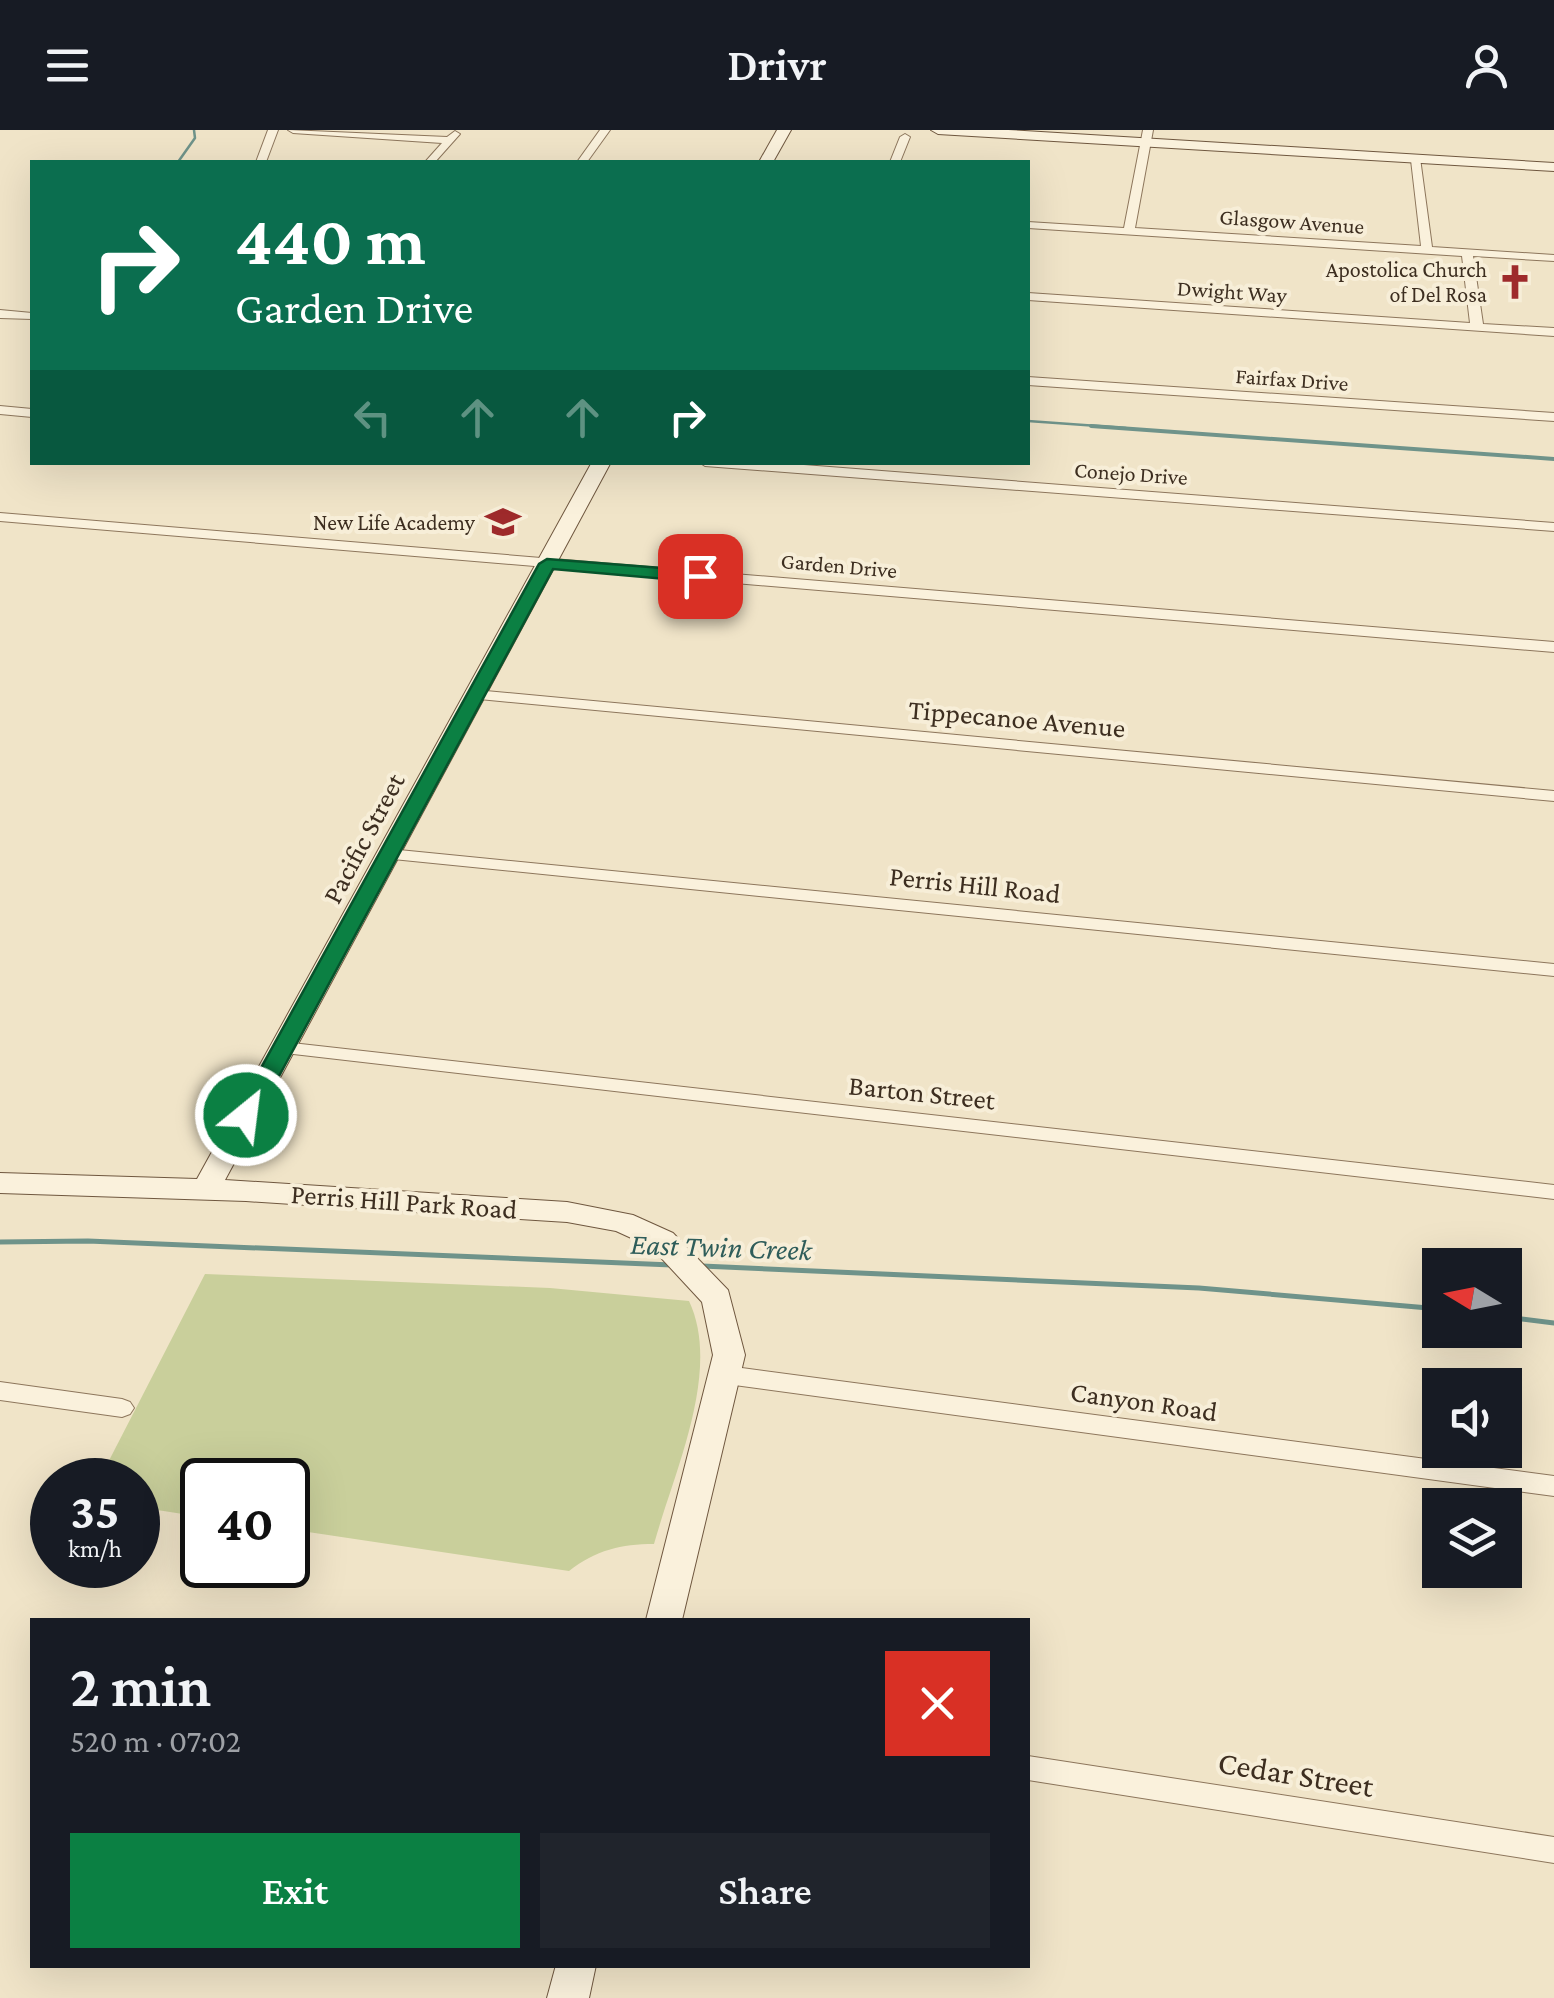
<!DOCTYPE html>
<meta charset="utf-8">
<style>
body{margin:0;font-family:"Crimson Pro",serif;background:#20242c;color:#f1f3f6;height:100vh;display:flex;flex-direction:column;font-size:38px;white-space:nowrap}
*{box-sizing:border-box;margin:0}
p{font-size:32px;color:#9ea1a6}
.icon{flex:none;width:55px;height:55px;fill:none;stroke:currentColor;stroke-width:2;stroke-linecap:round;stroke-linejoin:round}
.map{position:relative;flex:1;overflow:hidden}
.panel{position:absolute;left:30px;top:1488px;width:1000px;height:350px;display:flex;flex-direction:column;background:#171b24;border-radius:0px;box-shadow:0 10px 40px #0002}
.panel>*{flex:none}
.banner{position:absolute;left:30px;top:30px;width:1000px;height:305px;border-radius:0px;box-shadow:0 10px 40px #0002;background:#0b6e4f;color:#fff;overflow:hidden}
.needle{width:65px;rotate:280deg}
.buttons{position:absolute;left:1422px;top:1118px;display:grid;gap:20px}
.buttons a{display:grid;place-items:center;width:100px;height:100px;border-radius:0px;background:#171b24;box-shadow:0 10px 40px #0002;font-size:50px}
.speed{position:absolute;left:30px;top:1328px;display:flex;gap:20px;font-size:50px;font-weight:700;text-align:center}
.speed>*{display:grid;place-content:center;width:130px;height:130px;border-radius:50%;background:#171b24;box-shadow:0 10px 40px #0002;line-height:1}
.speed small{font-size:25px;font-weight:400}
.speed .limit{border:5px solid #111;border-radius:15px;background:#fff;color:#111}
.pin{position:absolute;display:grid;place-items:center;width:85px;height:85px;color:#fff;margin:-42px;border-radius:20px;box-shadow:0 5px 15px #0006}
.me{position:absolute;width:110px;margin:-55px;rotate:29deg;stroke-linejoin:round;filter:drop-shadow(0 0 8px #0008)}
.turn{display:flex;align-items:center;gap:35px;height:210px;padding:0 40px;font-size:45px}
.turn .icon{width:130px;height:130px;stroke-width:2.5}
.turn b{display:block;font-size:70px;line-height:85px}
.lanes{display:flex;align-items:center;height:95px;padding:0 40px;background:#0003;justify-content:center;gap:50px;direction:ltr}
.lanes .off{opacity:.35}
.round{display:grid;place-items:center;flex:none;width:105px;height:105px;border-radius:0px;background:#20242c}
.head{display:flex;align-items:center;justify-content:space-between;height:170px;padding:0 40px}
h1{font-size:60px;font-weight:600;line-height:75px}
.action{display:flex;gap:20px;margin-top:auto;padding:20px 40px}
.action a{flex:1;height:115px;border-radius:0px;background:#0b8043;color:#fff;font-size:40px;font-weight:600;line-height:115px;text-align:center}
.action a+a{background:#20242c;color:#f1f3f6}
header{display:flex;justify-content:space-between;align-items:center;height:130px;padding:0 40px;background:#171b24;font-size:45px;font-weight:600}
.map>svg:first-child{display:block}
.green{fill:#c9cf9b}
.lines{fill:none;stroke-linecap:round;stroke-linejoin:round}
.stream-far2{stroke:#6f938a;stroke-width:2.5}
.stream-far1{stroke:#6f938a;stroke-width:4}
.stream{stroke:#6f938a;stroke-width:5}
.street-casing{stroke:#8d765c;stroke-width:2}
.secondary-casing{stroke:#6f573f;stroke-width:2}
.street{fill:#faf1dc;fill-rule:evenodd}
.secondary{fill:#faf1dc;fill-rule:evenodd}
.route{fill:#0b8043;stroke:#07532c;stroke-width:2.5}
.labels{text-anchor:middle;stroke-width:8;stroke-linejoin:round;paint-order:stroke}
.far-street-label{font-size:22px;fill:#3d2e20;stroke:#f7eed8}
.far-poi-label{font-size:22px;fill:#3d2e20;stroke:#f7eed8;text-anchor:end}
.street-label{font-size:28px;fill:#3d2e20;stroke:#f7eed8}
.water-label{font-size:30px;font-style:italic;fill:#2f5d5a;stroke:#f7eed8}
.near-street-label{font-size:32px;fill:#3d2e20;stroke:#f7eed8}
</style>
<header><svg class="icon" aria-label="menu" viewBox="0 0 24 24"><path d="M4 6h16M4 12h16M4 18h16"/></svg>Drivr<svg class="icon" aria-label="person" viewBox="0 0 24 24"><circle cx="12" cy="8" r="4"/><path d="M4 21q1-7 8-7t8 7"/></svg></header>
<div class="map">
<svg width="1554" height="1868" viewBox="0 0 1554 1868">
<rect width="100%" height="100%" fill="#f0e4c8"/>
<!-- green -->
<path class="green" d="M205,1144L550,1158L689,1171C722,1241 674,1342 654,1414C621,1414 596,1420 569,1441L288,1399V1350H202V1387L138,1377V1350H99Z"/>
<g class="lines">
<!-- stream-far2 -->
<g class="stream-far2">
<path d="M178,32L195,8L194,0"/>
<path d="M1028,291L1126,298"/>
</g>
<!-- stream-far1 -->
<path class="stream-far1" d="M1091,296L1554,329"/>
<!-- stream -->
<g class="stream">
<path d="M0,1112L88,1111L672,1135"/>
<path d="M702,1136L1199,1158L1440,1179"/>
<path d="M1505,1187L1554,1193"/>
</g>
<defs>
<g id="street">
<path d="M268,0H278L266,32H256Z"/>
<path d="M288,0L447,7L455,1L460,4L435,32H425L442,13L293,3Z"/>
<path d="M600,0H610L587,32H577Z"/>
<path d="M1143,0H1153L1135,98L1421,116L1411,30L1420,28L1432,117L1554,125V131L1473,126L1483,194L1554,198V206L1028,170V163L1470,193L1462,126L1028,98V92L1124,98Z"/>
<path d="M905,4L910,7L900,32H890L900,7Z"/>
<path d="M0,180L32,183V189L0,188Z"/>
<path d="M1028,247L1554,283V291L1028,255Z"/>
<path d="M0,276L32,279V287L0,284Z"/>
<path d="M699,332H765L1554,393V401L705,336Z"/>
<path d="M0,383L1554,512V522L0,391Z"/>
<path d="M475,560L1554,661V671L469,568V562Z"/>
<path d="M389,719L1554,834V846L383,728L380,724Z"/>
<path d="M283,912L1554,1055V1069L276,922L273,918Z"/>
<path d="M727,1236L1554,1346V1366L727,1254L719,1251L715,1245L719,1239Z"/>
<path d="M0,1252L122,1269L130,1272L134,1278L130,1284L122,1287L0,1270Z"/>
<path d="M1028,1626L1554,1707V1733L1028,1650Z"/>
</g>
<g id="secondary">
<path d="M777,0H791L773,32H759Z"/>
<path d="M931,0H1008L1554,33V41L938,4Z"/>
<path d="M592,332H611L225,1050L567,1072L633,1085L673,1103L728,1160L745,1225L682,1490H646L713,1225L702,1172L651,1117L616,1101L567,1092L246,1071L0,1063V1043L197,1049Z"/>
<path d="M556,1835H596L589,1868H547Z"/>
</g>
</defs>
<!-- street casing -->
<use href="#street" class="street-casing"/>
<!-- secondary casing -->
<use href="#secondary" class="secondary-casing"/>
<!-- street -->
<use href="#street" class="street"/>
<!-- secondary -->
<use href="#secondary" class="secondary"/>
</g>
<!-- route -->
<path class="route" d="M547,429L700,441L708,446L700,452L553,439L258,985L246,993L238,990L235,985L539,434Z"/>
<!-- icons -->
<defs>
<symbol id="church-bare" viewBox="-9 -9 18 18"><path d="M-1.2-6h2.4v3.5h3.3v2.4h-3.3V6h-2.4V-.1h-3.3v-2.4h3.3Z" fill="#9e2a2b" stroke="#f7eed8" stroke-width="2.5" paint-order="stroke"/></symbol>
<symbol id="school-bare" viewBox="-9 -9 18 18"><path d="M0-5L7-2L0 1L-7-2ZM-4 1L0 2.5L4 1V4Q0 6-4 4Z" fill="#9e2a2b" stroke="#f7eed8" stroke-width="2.5" paint-order="stroke"/></symbol>
</defs>
<g fill-rule="evenodd">
<use href="#church-bare" x="1490" y="127" width="50" height="50"/>
<use href="#school-bare" x="478" y="367" width="50" height="50"/>
</g>
<g class="labels">
<!-- far-street labels -->
<g class="far-street-label">
<text transform="translate(1292 91) rotate(4)" y="8">Glasgow Avenue</text>
<text transform="translate(1232 161) rotate(4)" y="8">Dwight Way</text>
<text transform="translate(1292 249) rotate(4)" y="8">Fairfax Drive</text>
<text transform="translate(1131 343) rotate(4)" y="8">Conejo Drive</text>
<text transform="translate(839 435) rotate(5)" y="8">Garden Drive</text>
</g>
<!-- far-poi labels -->
<g class="far-poi-label">
<text x="1487" y="147">Apostolica Church<tspan x="1487" dy="25">of Del Rosa</tspan></text>
<text x="475" y="400">New Life Academy</text>
</g>
<!-- street labels -->
<g class="street-label">
<text transform="translate(1017 588) rotate(5)" y="10">Tippecanoe Avenue</text>
<text transform="translate(363 708) rotate(-62)" y="10">Pacific Street</text>
<text transform="translate(975 754) rotate(6)" y="10">Perris Hill Road</text>
<text transform="translate(922 962) rotate(6)" y="10">Barton Street</text>
<text transform="translate(404 1071) rotate(4)" y="10">Perris Hill Park Road</text>
<text transform="translate(1144 1271) rotate(8)" y="10">Canyon Road</text>
</g>
<!-- water labels -->
<g class="water-label">
<text transform="translate(721 1117) rotate(2)" y="10">East Twin Creek</text>
</g>
<!-- near-street labels -->
<g class="near-street-label">
<text transform="translate(1296 1644) rotate(9)" y="11">Cedar Street</text>
</g>
</g>
</svg>
<div class="buttons">
<a><svg class="needle" viewBox="-14 -14 28 28"><path d="M0-13l5 13h-10z" fill="#e53935"/><path d="M0 13l5-13h-10z" fill="#9ea1a6"/></svg></a>
<a><svg class="icon" aria-label="sound" viewBox="0 0 24 24"><path d="M4 9h4l5-4v14l-5-4H4zM17 9q2 3 0 6"/></svg></a>
<a><svg class="icon" aria-label="layers" viewBox="0 0 24 24"><path d="M12 4l9 5-9 5-9-5zM3 14l9 5 9-5"/></svg></a>
</div>
<div class="speed"><div>35<small>km/h</small></div><div class="limit">40</div></div>
<div class="pin" style="left:700px;top:446px;background:#d93025"><svg class="icon" aria-label="arrive" viewBox="0 0 24 24"><path d="M6 21V4h12l-3 4 3 4H6"/></svg></div>
<svg class="me" style="left:246px;top:985px" viewBox="-20 -20 40 40"><circle r="17" fill="#0b8043" stroke="#fff" stroke-width="3"/><path d="M0-11L8 9 0 5-8 9z" fill="#fff"/></svg>
<div class="banner">
<div class="turn"><svg class="icon" aria-label="right" viewBox="0 0 24 24"><path d="M7 20v-9h11M14 6l5 5-5 5"/></svg><div><b>440 m</b>Garden Drive</div></div>
<div class="lanes"><svg class="icon off" aria-label="left" viewBox="0 0 24 24"><path d="M17 20v-9H6M10 6l-5 5 5 5"/></svg><svg class="icon off" aria-label="ahead" viewBox="0 0 24 24"><path d="M12 20V5M6 11l6-6 6 6"/></svg><svg class="icon off" aria-label="ahead" viewBox="0 0 24 24"><path d="M12 20V5M6 11l6-6 6 6"/></svg><svg class="icon" aria-label="right" viewBox="0 0 24 24"><path d="M7 20v-9h11M14 6l5 5-5 5"/></svg></div>
</div>
<section class="panel">
<div class="head"><div><h1>2 min</h1><p>520 m · 07:02</p></div><a class="round" style="background:#d93025;color:#fff"><svg class="icon" aria-label="close" viewBox="0 0 24 24"><path d="M6 6l12 12M18 6L6 18"/></svg></a></div>
<div class="action"><a>Exit</a><a>Share</a></div>
</section>
</div>
